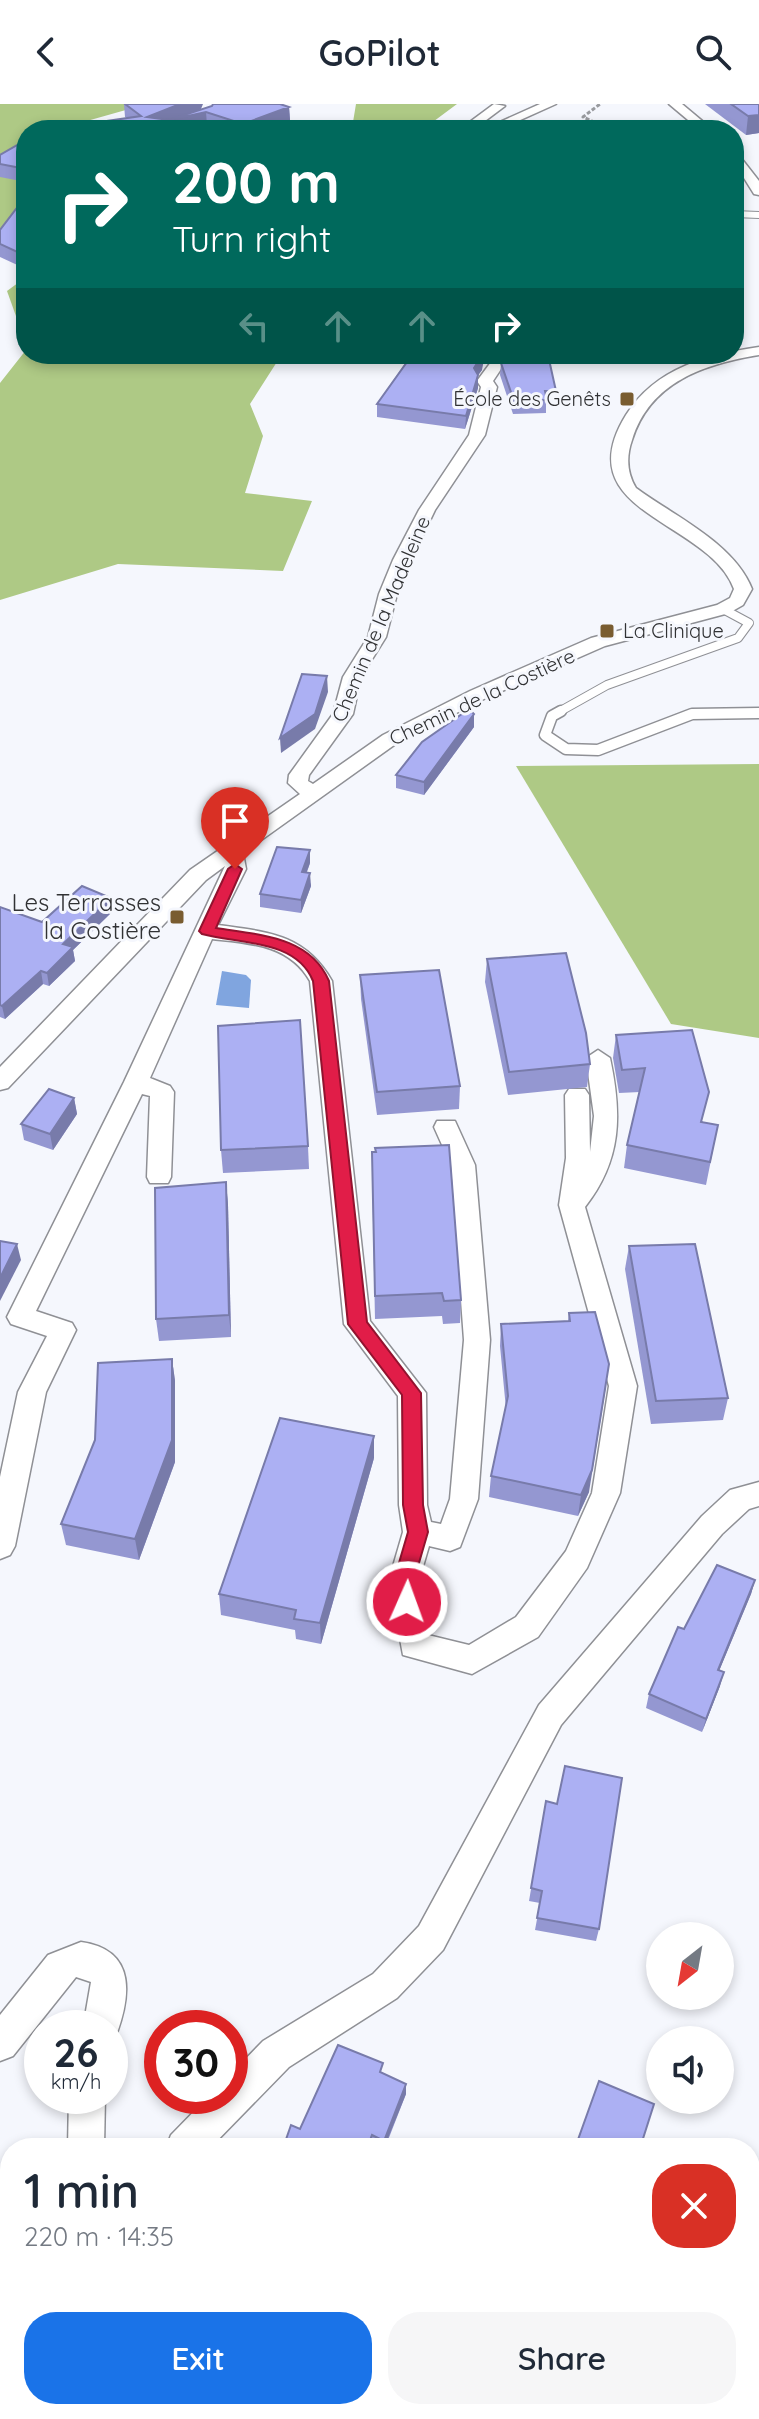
<!DOCTYPE html>
<meta charset="utf-8">
<style>
body{margin:0;font-family:Quicksand,sans-serif;background:#f6f6f7;color:#1f2937;height:100vh;display:flex;flex-direction:column;font-size:30px;white-space:nowrap}
*{box-sizing:border-box;margin:0}
p{font-size:26px;color:#747a83}
.icon{flex:none;width:44px;height:44px;fill:none;stroke:currentColor;stroke-width:2;stroke-linecap:round;stroke-linejoin:round}
.map{position:relative;flex:1;overflow:hidden}
.details{position:absolute;left:0px;top:2034px;width:760px;height:282px;display:flex;flex-direction:column;background:#fff;border-radius:32px 32px 0 0;box-shadow:0 4px 12px #0003}
.details>*{flex:none}
.guide{position:absolute;left:16px;top:16px;width:728px;height:244px;border-radius:32px;box-shadow:0 4px 12px #0003;background:#00695c;color:#fff;overflow:hidden}
.needle{width:52px;rotate:211deg}
.fabs{position:absolute;left:646px;top:1818px;display:grid;gap:16px}
.fabs a{display:grid;place-items:center;width:88px;height:88px;border-radius:50%;background:#fff;box-shadow:0 4px 12px #0003;font-size:40px}
.speed{position:absolute;left:24px;top:1906px;display:flex;gap:16px;font-size:40px;font-weight:700;text-align:center}
.speed>*{display:grid;place-content:center;width:104px;height:104px;border-radius:50%;background:#fff;box-shadow:0 4px 12px #0003;line-height:1}
.speed small{font-size:20px;font-weight:400}
.speed .limit{border:12px solid #d22;background:#fff;color:#111}
.pin{position:absolute;display:grid;place-items:center;width:68px;height:68px;color:#fff;margin:-82px -34px;border-radius:50% 50% 50% 0;rotate:-45deg;box-shadow:0 0 8px #0007}
.pin .icon{rotate:45deg}
.me{position:absolute;width:88px;margin:-44px;rotate:2deg;stroke-linejoin:round;filter:drop-shadow(0 0 6px #0008)}
.turn{display:flex;align-items:center;gap:28px;height:168px;padding:0 24px;font-size:36px}
.turn .icon{width:104px;height:104px;stroke-width:2.5}
.turn b{display:block;font-size:56px;line-height:68px}
.lanes{display:flex;align-items:center;height:76px;padding:0 24px;background:#0003;justify-content:center;gap:40px;direction:ltr}
.lanes .off{opacity:.35}
.round{display:grid;place-items:center;flex:none;width:84px;height:84px;border-radius:32px;background:#f6f6f7}
.overview{display:flex;align-items:center;justify-content:space-between;height:136px;padding:0 24px}
h1{font-size:48px;font-weight:600;line-height:60px}
.action{display:flex;gap:16px;margin-top:auto;padding:16px 24px}
.action a{flex:1;height:92px;border-radius:32px;background:#1a73e8;color:#fff;font-size:32px;font-weight:600;line-height:92px;text-align:center}
.action a+a{background:#f6f6f7;color:#1f2937}
header{display:flex;justify-content:space-between;align-items:center;height:104px;padding:0 24px;background:#fff;font-size:36px;font-weight:600}
.map>svg:first-child{display:block}
.forest{fill:#aec985}
.water{fill:#80a5df}
.lines{fill:none;stroke-linecap:round;stroke-linejoin:round}
.lane-far2-casing{stroke:#8f9095;stroke-width:8}
.lane-far1-casing{stroke:#8f9095;stroke-width:10}
.lane-casing{stroke:#8f9095;stroke-width:13}
.street-casing{stroke:#8f9095;stroke-width:3}
.path{stroke:#999b9f;stroke-width:3;stroke-dasharray:4 2;stroke-linecap:butt}
.lane-far2{stroke:#fff;stroke-width:6}
.lane-far1{stroke:#fff;stroke-width:8}
.lane{stroke:#fff;stroke-width:10}
.street{fill:#fff;fill-rule:evenodd}
.wall{fill:#9497d1}
.shaded-wall{fill:#787baa}
.building{fill:#acb0f3;stroke:#787baa;stroke-width:2}
.route{fill:#e11d48;stroke:#92132f;stroke-width:2}
.poi-dot{fill:#795c30;stroke:#f5f7fd;stroke-width:3}
.labels{text-anchor:middle;stroke-width:6;stroke-linejoin:round;paint-order:stroke}
.far-poi-label{font-size:20px;fill:#313234;stroke:#f5f7fd;text-anchor:end}
.far-street-label{font-size:20px;fill:#313234;stroke:#f5f7fd}
.poi-label{font-size:24px;fill:#313234;stroke:#f5f7fd;text-anchor:end}
</style>
<header><svg class="icon" aria-label="back" viewBox="0 0 24 24"><path d="M15 5l-7 7 7 7"/></svg>GoPilot<svg class="icon" aria-label="search" viewBox="0 0 24 24"><circle cx="10" cy="10" r="6"/><path d="M15 15l6 6"/></svg></header>
<div class="map">
<svg width="759" height="2315" viewBox="0 0 759 2315">
<rect width="100%" height="100%" fill="#f5f7fd"/>
<!-- forest -->
<g class="forest">
<path d="M0,0H147L55,26H26V38L0,55Z"/>
<path d="M356,0H457L422,26H328L353,18Z"/>
<path d="M0,64L26,67V94L0,130Z"/>
<path d="M26,173V240L7,187Z"/>
<path d="M26,246V250H282L250,300L263,332L245,389L312,397L283,467L118,460L0,496V279Z"/>
<path d="M759,660V934L671,920L516,662Z"/>
</g>
<!-- water -->
<path class="water" d="M222,867L246,871L251,876L249,904L216,901Z"/>
<g class="lines">
<defs>
<path id="lane-far2" d="M734,110L759,111"/>
<g id="lane-far1">
<path d="M557,609L607,581L738,534L749,519L723,505"/>
<path d="M753,609H759"/>
</g>
<path id="lane" d="M561,607L552,612L545,631L566,645L598,646L692,610L759,609"/>
<g id="street">
<path d="M494,0L505,2L473,26H459Z"/>
<path d="M540,0H556L498,26H482Z"/>
<path d="M669,0H682L713,26H700Z"/>
<path d="M734,45L759,77V91L754,90L734,58Z"/>
<path d="M759,243V251C704,260 650,278 632,336C626,353 627,369 636,384C674,412 734,439 752,485L743,501L729,509L605,542L484,595L397,639L243,749L246,765L218,821C268,828 305,830 332,877L370,1217L426,1289L427,1401L431,1418L441,1420L450,1395L464,1236L451,1061L434,1023L437,1017H455L475,1061L490,1236L478,1395L460,1443L450,1447L429,1442L419,1476L428,1531L469,1541L516,1513L566,1447L592,1389L609,1282L559,1101L566,1054L565,991L569,985H585L589,991L590,1048L594,1012L586,954L598,946L610,954C622,1010 622,1056 585,1103L637,1282L620,1389L587,1464L538,1533L472,1570L403,1551L389,1476L403,1428L399,1401L398,1292L344,1220L310,877C289,840 249,839 212,835L150,974L170,982L174,988L171,1073L168,1079H150L147,1073L150,992L142,990L36,1207L72,1219L76,1226L46,1288L15,1442L10,1451L0,1455V1373L18,1288L47,1232L11,1220L7,1213L124,978L225,762L206,776L8,984L0,986V963L190,766L300,690L288,679L289,671L333,610L343,573L368,533L379,490L393,456L419,406L469,331L481,283L477,277L497,250H511L493,277L497,283L485,331L435,406L411,456L397,490L386,533L361,573L353,610L309,671L308,677L313,680L383,631L470,587L591,534L717,501L730,494L734,485C709,416 565,410 626,311C656,263 710,250 759,243Z"/>
<path d="M759,1378V1402L749,1405L722,1430L561,1621L443,1846L397,1894L289,1963L210,2044H166L171,2031L209,1992H230V1971L263,1937L373,1870L419,1822L539,1601L702,1412L730,1386Z"/>
<path d="M81,1838C138,1846 131,1894 114,1937L110,1938V1924H83L91,1878L76,1873L13,1952L0,1957V1911L48,1851Z"/>
<path d="M69,1992H105L104,2044H68Z"/>
</g>
</defs>
<!-- lane-far2 casing -->
<use href="#lane-far2" class="lane-far2-casing"/>
<!-- lane-far1 casing -->
<use href="#lane-far1" class="lane-far1-casing"/>
<!-- lane casing -->
<use href="#lane" class="lane-casing"/>
<!-- street casing -->
<use href="#street" class="street-casing"/>
<!-- path -->
<path class="path" d="M591,26L592,17L583,13L600,0"/>
<!-- lane-far2 -->
<use href="#lane-far2" class="lane-far2"/>
<!-- lane-far1 -->
<use href="#lane-far1" class="lane-far1"/>
<!-- lane -->
<use href="#lane" class="lane"/>
<!-- street -->
<use href="#street" class="street"/>
</g>
<!-- wall -->
<g class="wall">
<path d="M124,0L201,5L191,9L212,2L282,1L289,3L290,16L263,26H222L207,21L184,26H44L127,14L125,13Z"/>
<path d="M705,0H759V29L746,31Z"/>
<path d="M26,36V78L0,73V51Z"/>
<path d="M26,92V165L0,153V126Z"/>
<path d="M407,250L482,266L478,271V284L465,325L377,313V300L406,258Z"/>
<path d="M506,250H558L550,260L556,287L555,300H546V309L513,310L500,271L501,259Z"/>
<path d="M474,610V623L424,691L396,684V671Z"/>
<path d="M310,759L307,768L311,782L301,809L260,803V790Z"/>
<path d="M0,803L42,818L113,807L73,846L75,857L49,882L43,880L5,915L0,913Z"/>
<path d="M487,855L590,960L587,983L508,991L485,878Z"/>
<path d="M360,871L460,982L459,1005L377,1011L361,895Z"/>
<path d="M616,931L703,1018L718,1021L706,1081L624,1064L627,1041L640,988L619,989L613,954Z"/>
<path d="M74,994L77,1010L53,1046L24,1036L21,1020Z"/>
<path d="M308,1042L309,1065L223,1069L221,1046Z"/>
<path d="M372,1071L461,1196L460,1219L443,1220L442,1212L375,1215Z"/>
<path d="M226,1078L228,1101L231,1233L159,1237L156,1215Z"/>
<path d="M629,1142L728,1294L723,1316L651,1320L625,1165Z"/>
<path d="M569,1209L589,1388L578,1412L489,1393L491,1372L506,1305L500,1242L501,1220L568,1217Z"/>
<path d="M172,1255L175,1277V1358L139,1456L66,1441L61,1420Z"/>
<path d="M374,1354L321,1540L296,1535L295,1526L221,1511L219,1490Z"/>
<path d="M755,1476L751,1490L719,1567L720,1582L702,1628L646,1604L649,1590L684,1525Z"/>
<path d="M546,1697L557,1700L599,1825L596,1837L535,1826L540,1799L529,1797Z"/>
<path d="M383,1969L406,1990L385,2044H379L372,2041L371,2044H283L300,2025Z"/>
</g>
<!-- shaded-wall -->
<g class="shaded-wall">
<path d="M180,0H203L201,5L178,14L206,8L207,21L184,26H150L147,13Z"/>
<path d="M289,3L290,16L263,26H243V20Z"/>
<path d="M759,11V29L746,31L748,12Z"/>
<path d="M738,128L736,140L734,145V137Z"/>
<path d="M483,250H485L482,266L474,277V264Z"/>
<path d="M549,250H558L547,264L548,251Z"/>
<path d="M478,271V284L465,325L466,312Z"/>
<path d="M327,572L328,588L315,625L281,649L280,634Z"/>
<path d="M474,610V623L424,691V678Z"/>
<path d="M310,746V759L302,780V768Z"/>
<path d="M310,769L311,782L301,809V796Z"/>
<path d="M111,794L113,807L73,846L75,857L49,882L47,869L63,840Z"/>
<path d="M41,867L43,880L5,915L2,902Z"/>
<path d="M74,994L77,1010L53,1046L50,1030Z"/>
<path d="M226,1078L228,1101L231,1233L229,1211Z"/>
<path d="M17,1140L21,1156L0,1197V1174Z"/>
<path d="M172,1255L175,1277V1358L139,1456L135,1435Z"/>
<path d="M606,1282L589,1388L578,1412L581,1391Z"/>
<path d="M374,1332V1354L321,1540L320,1519Z"/>
<path d="M755,1476L751,1490L714,1579L718,1566Z"/>
<path d="M724,1568L720,1582L702,1628L706,1615Z"/>
<path d="M406,1980V1990L384,2044V2037Z"/>
<path d="M372,2031L371,2044H367Z"/>
<path d="M208,2306H212L210,2315H206Z"/>
</g>
<!-- building -->
<g class="building">
<path d="M125,0H180L147,13L169,16L212,2L213,0H280L289,3L243,20L206,8L165,17L150,26H44L56,19L72,22L141,12Z"/>
<path d="M731,0H759V11L748,12Z"/>
<path d="M26,36V65L0,60V51Z"/>
<path d="M26,92V152L0,140V126Z"/>
<path d="M406,250H483L474,264L478,271L466,312L377,300L412,251Z"/>
<path d="M506,250H549L548,251L556,287H545L547,296L514,297L501,259Z"/>
<path d="M302,570L327,572L315,610L280,634Z"/>
<path d="M469,605L474,610L424,678L396,671L422,638Z"/>
<path d="M277,743L310,746L302,768L310,769L301,796L260,790Z"/>
<path d="M82,782L111,794L63,840L73,843L47,869L41,867L2,902L0,901V803L42,818Z"/>
<path d="M566,849L586,929L590,960L509,968L487,855Z"/>
<path d="M439,866L460,982L377,988L360,871Z"/>
<path d="M300,916L308,1042L221,1046L218,922Z"/>
<path d="M692,926L709,988L701,1018L718,1021L710,1058L627,1041L645,964L622,966L616,931Z"/>
<path d="M49,985L74,994L50,1030L21,1020Z"/>
<path d="M449,1041L461,1196L444,1197L442,1189L375,1192L372,1048H376L375,1044Z"/>
<path d="M226,1078L229,1211L156,1215L155,1084Z"/>
<path d="M0,1137L17,1140L0,1174Z"/>
<path d="M695,1140L728,1294L656,1297L629,1142Z"/>
<path d="M595,1208L609,1260L592,1366L581,1391L491,1372L508,1292L501,1220L570,1217L569,1209Z"/>
<path d="M172,1255V1336L135,1435L61,1420L95,1336L98,1259Z"/>
<path d="M280,1314L374,1332L320,1519L294,1515L296,1506L219,1490Z"/>
<path d="M717,1461L755,1476L718,1566L724,1568L706,1615L649,1590L678,1523L684,1525Z"/>
<path d="M565,1662L622,1674L599,1825L537,1814L542,1787L531,1784L546,1697L557,1700Z"/>
<path d="M338,1941L383,1959L380,1968L406,1980L384,2037L372,2031L367,2044H283L291,2021L300,2025Z"/>
<path d="M599,1977L654,2000L640,2044H575Z"/>
<path d="M157,2306H208L206,2315H155Z"/>
</g>
<!-- route -->
<path class="route" d="M235,760L242,765L216,824C259,831 310,832 329,877L367,1218L421,1289L423,1401L428,1428L414,1476L418,1498L415,1504H400L394,1476L408,1428L403,1401L402,1291L348,1220L313,877C296,835 239,840 202,830L199,827L228,765Z"/>
<!-- markers -->
<g class="poi-dot">
<rect x="619" y="287" width="16" height="16" rx="4"/>
<rect x="599" y="519" width="16" height="16" rx="4"/>
<rect x="169" y="805" width="16" height="16" rx="4"/>
</g>
<g class="labels">
<!-- far-poi labels -->
<g class="far-poi-label">
<text x="611" y="302">École des Genêts</text>
<text x="623" y="534" text-anchor="start">La Clinique</text>
</g>
<!-- far-street labels -->
<g class="far-street-label">
<text transform="translate(381 515) rotate(-67)" y="7">Chemin de la Madeleine</text>
<text transform="translate(482 593) rotate(-25)" y="7">Chemin de la Costière</text>
</g>
<!-- poi labels -->
<g class="poi-label">
<text x="161" y="807">Les Terrasses<tspan x="161" dy="28">la Costière</tspan></text>
</g>
</g>
</svg>
<div class="fabs">
<a><svg class="needle" viewBox="-14 -14 28 28"><path d="M0-13l5 13h-10z" fill="#e53935"/><path d="M0 13l5-13h-10z" fill="#747a83"/></svg></a>
<a><svg class="icon" aria-label="sound" viewBox="0 0 24 24"><path d="M4 9h4l5-4v14l-5-4H4zM17 9q2 3 0 6"/></svg></a>
</div>
<div class="speed"><div>26<small>km/h</small></div><div class="limit">30</div></div>
<div class="pin" style="left:235px;top:765px;background:#d93025"><svg class="icon" aria-label="arrive" viewBox="0 0 24 24"><path d="M6 21V4h12l-3 4 3 4H6"/></svg></div>
<svg class="me" style="left:407px;top:1498px" viewBox="-20 -20 40 40"><circle r="17" fill="#e11d48" stroke="#fff" stroke-width="3"/><path d="M0-11L8 9 0 5-8 9z" fill="#fff"/></svg>
<div class="guide">
<div class="turn"><svg class="icon" aria-label="right" viewBox="0 0 24 24"><path d="M7 20v-9h11M14 6l5 5-5 5"/></svg><div><b>200 m</b>Turn right</div></div>
<div class="lanes"><svg class="icon off" aria-label="left" viewBox="0 0 24 24"><path d="M17 20v-9H6M10 6l-5 5 5 5"/></svg><svg class="icon off" aria-label="ahead" viewBox="0 0 24 24"><path d="M12 20V5M6 11l6-6 6 6"/></svg><svg class="icon off" aria-label="ahead" viewBox="0 0 24 24"><path d="M12 20V5M6 11l6-6 6 6"/></svg><svg class="icon" aria-label="right" viewBox="0 0 24 24"><path d="M7 20v-9h11M14 6l5 5-5 5"/></svg></div>
</div>
<section class="details">
<div class="overview"><div><h1>1 min</h1><p>220 m · 14:35</p></div><a class="round" style="background:#d93025;color:#fff"><svg class="icon" aria-label="close" viewBox="0 0 24 24"><path d="M6 6l12 12M18 6L6 18"/></svg></a></div>
<div class="action"><a>Exit</a><a>Share</a></div>
</section>
</div>
